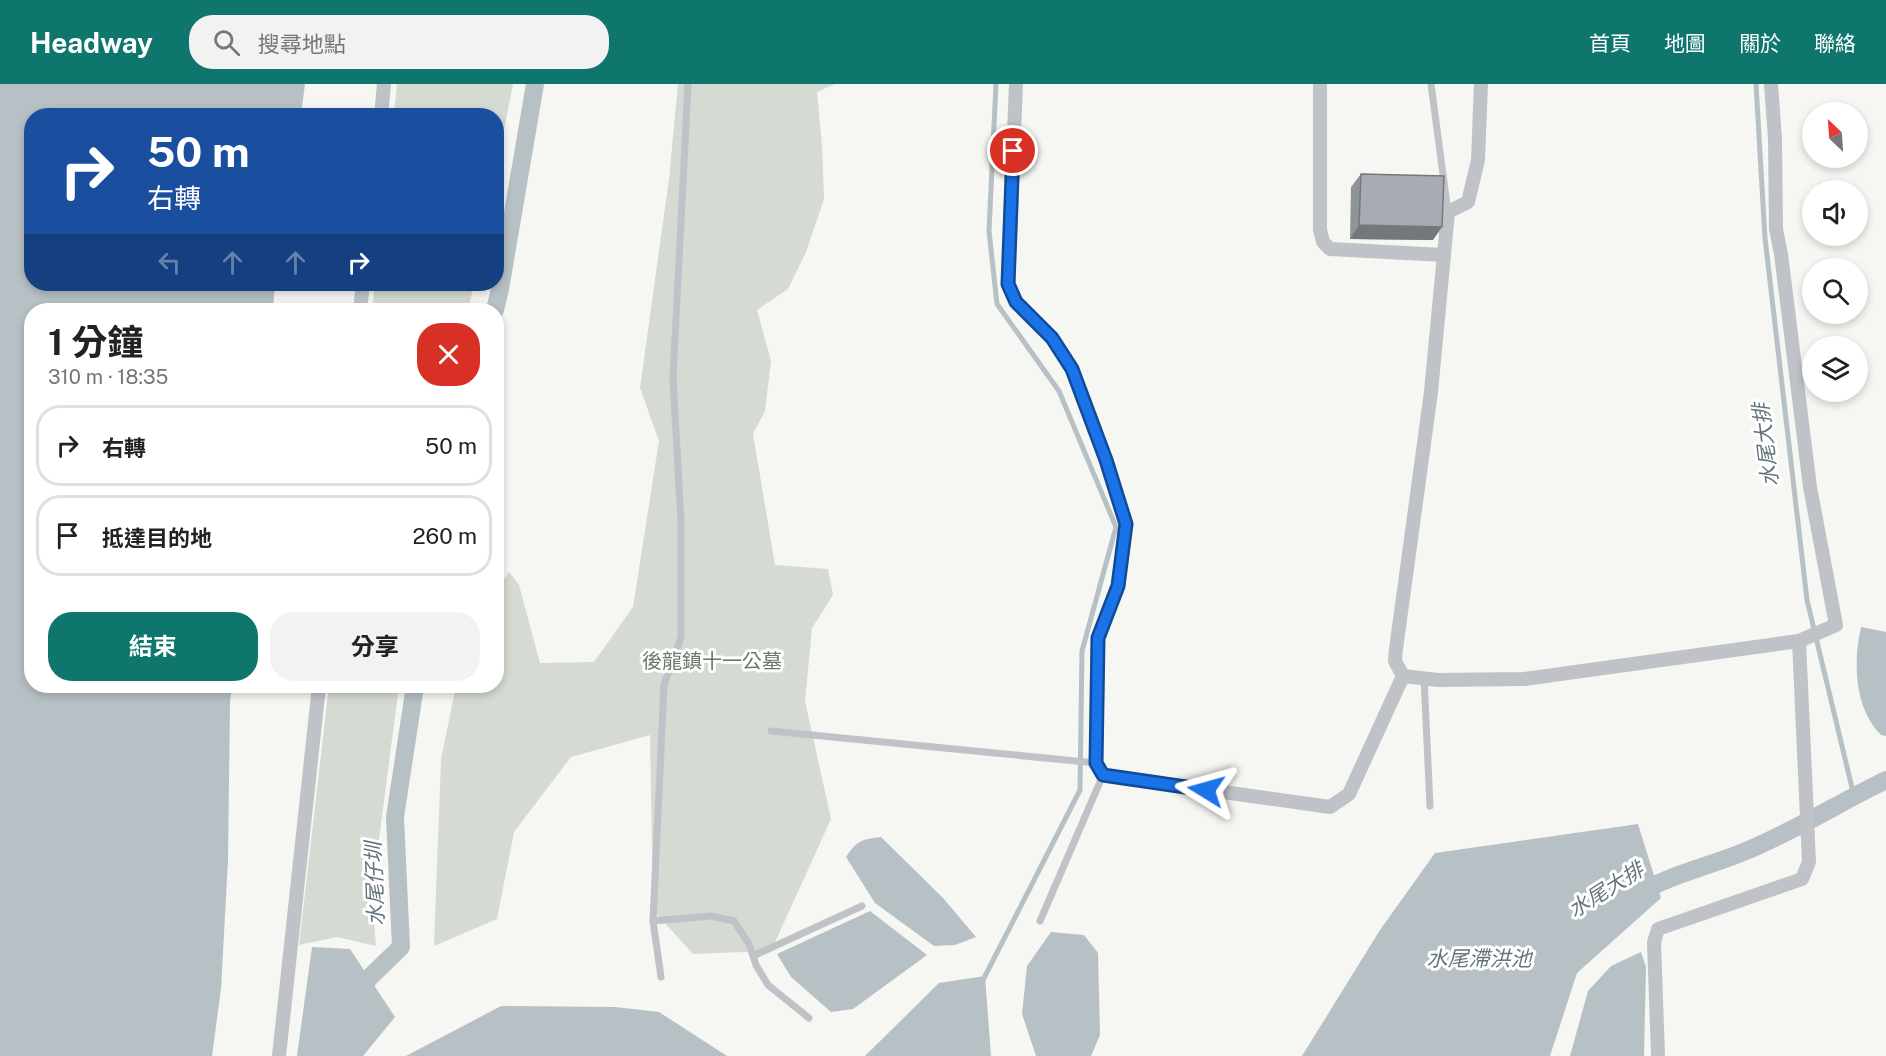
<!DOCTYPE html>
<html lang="zh-TW">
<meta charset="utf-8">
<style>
body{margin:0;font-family:"Public Sans","Noto Sans TC",sans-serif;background:#f2f2f2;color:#222;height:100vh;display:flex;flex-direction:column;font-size:22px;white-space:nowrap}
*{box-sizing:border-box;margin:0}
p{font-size:20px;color:#767676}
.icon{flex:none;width:33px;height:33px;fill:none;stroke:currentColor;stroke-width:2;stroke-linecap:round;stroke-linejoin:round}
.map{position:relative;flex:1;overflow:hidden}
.details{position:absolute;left:24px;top:219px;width:480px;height:390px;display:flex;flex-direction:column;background:#fff;border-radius:24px;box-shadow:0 3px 9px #0003}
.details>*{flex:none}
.guide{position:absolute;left:24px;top:24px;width:480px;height:183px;border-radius:24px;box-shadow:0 3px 9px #0003;background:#1a4fa0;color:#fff;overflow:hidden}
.needle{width:39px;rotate:335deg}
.tools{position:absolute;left:1802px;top:18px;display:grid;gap:12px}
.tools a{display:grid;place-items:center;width:66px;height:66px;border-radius:50%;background:#fff;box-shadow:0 3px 9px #0003;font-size:30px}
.pin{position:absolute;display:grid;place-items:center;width:51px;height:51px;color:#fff;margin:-26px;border:3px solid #fff;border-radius:50%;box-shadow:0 2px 6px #0007}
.me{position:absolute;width:66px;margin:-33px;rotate:278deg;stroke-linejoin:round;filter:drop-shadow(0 0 4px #0008)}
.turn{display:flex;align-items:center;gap:21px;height:126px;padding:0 24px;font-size:27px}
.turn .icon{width:78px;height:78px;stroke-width:2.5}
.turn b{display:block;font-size:42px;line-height:51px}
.lanes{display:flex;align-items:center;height:57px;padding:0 24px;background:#0003;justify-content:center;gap:30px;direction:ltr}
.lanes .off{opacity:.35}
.round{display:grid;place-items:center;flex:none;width:63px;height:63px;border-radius:24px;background:#f2f2f2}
.overview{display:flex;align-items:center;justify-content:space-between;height:102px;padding:0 24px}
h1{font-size:36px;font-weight:700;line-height:45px}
.primary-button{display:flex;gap:12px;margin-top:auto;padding:12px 24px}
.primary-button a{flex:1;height:69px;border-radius:24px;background:#0f766e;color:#fff;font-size:24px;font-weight:700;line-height:69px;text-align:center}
.primary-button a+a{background:#f2f2f2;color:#222}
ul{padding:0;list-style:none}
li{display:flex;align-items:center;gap:18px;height:81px;margin:0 12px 9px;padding:0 12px;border:3px solid #e0e0e0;border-radius:24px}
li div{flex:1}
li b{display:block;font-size:22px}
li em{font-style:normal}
header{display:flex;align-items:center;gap:36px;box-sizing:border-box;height:84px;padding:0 30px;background:#0f766e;color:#fff}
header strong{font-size:28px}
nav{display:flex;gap:33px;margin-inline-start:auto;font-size:21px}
.search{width:420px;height:54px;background:#f2f2f2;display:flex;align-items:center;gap:15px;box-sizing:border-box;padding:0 21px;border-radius:24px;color:#767676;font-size:22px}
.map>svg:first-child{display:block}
.green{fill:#d5dad3}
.water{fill:#b7c0c5}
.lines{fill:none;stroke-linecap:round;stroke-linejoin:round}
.stream{stroke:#b7c0c5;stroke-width:5}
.canal{stroke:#b7c0c5;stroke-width:18}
.service{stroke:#bfc2c6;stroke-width:7}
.minor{stroke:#bfc2c6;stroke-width:14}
.wall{fill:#8f9499}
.shaded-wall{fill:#74787d}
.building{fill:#a6acb2;stroke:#74787d;stroke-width:1.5}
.route-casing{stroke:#114b97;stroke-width:15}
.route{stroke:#1a73e8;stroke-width:10}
.labels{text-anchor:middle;stroke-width:6;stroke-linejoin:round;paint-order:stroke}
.park-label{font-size:20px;fill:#687966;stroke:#fff}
.water-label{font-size:21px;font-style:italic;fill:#64747d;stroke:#fff}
</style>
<header>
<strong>Headway</strong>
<div class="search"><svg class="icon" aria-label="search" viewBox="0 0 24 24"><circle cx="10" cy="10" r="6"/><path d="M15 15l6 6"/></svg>搜尋地點</div>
<nav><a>首頁</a><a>地圖</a><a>關於</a><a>聯絡</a></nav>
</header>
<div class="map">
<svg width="1886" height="972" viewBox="0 0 1886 972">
<rect width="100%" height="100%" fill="#f6f6f3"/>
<!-- green -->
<g class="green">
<path d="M397,0H513L497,83L496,32L394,31Z"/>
<path d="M678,0H835L817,8L822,62L824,115L806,168L788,205L757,226L771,277L765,327L753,350L775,481L828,485L833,511L812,544L805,617L831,735L771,867L693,870L653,826L650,651L571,673L514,748L497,835L434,862L441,675L456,602H496L497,506L509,488L519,501L540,579L594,578L633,523L659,357L640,304L669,95Z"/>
<path d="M375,200H474L468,226H372Z"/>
<path d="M329,602H399L372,809L376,862L337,853L299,861Z"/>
</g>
<!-- water -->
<g class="water">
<path d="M0,0H305L301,31L32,32V200H275L273,226H32V602H232L230,617L228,776L221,905L212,972H0Z"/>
<path d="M1861,543L1886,548V652L1881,651C1854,624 1853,578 1861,543Z"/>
<path d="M1638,740L1661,814L1577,889L1550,972H1302L1380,846L1435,769Z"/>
<path d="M881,753L943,814L976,853L955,861L934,862L875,819L846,773C856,757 862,755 881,753Z"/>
<path d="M870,827L927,871L853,925L831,928L791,893L777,870Z"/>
<path d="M1051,848L1084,851L1098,869L1100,951L1091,972H1036L1022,930L1027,882Z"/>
<path d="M312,863L350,865L395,933L363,972H297Z"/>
<path d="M1641,868L1646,883L1644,972H1570L1588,907L1611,882Z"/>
<path d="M985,892L991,972H865L939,899Z"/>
<path d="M501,922L615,923L659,928L727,972H406Z"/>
</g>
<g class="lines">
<!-- stream -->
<g class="stream">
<path d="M1756,0L1765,154L1807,516L1854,712"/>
<path d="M982,898L1080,706L1082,567L1116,443L1059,307L997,220L989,147L996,0"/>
</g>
<!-- canal -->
<g class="canal">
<path d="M495,226L500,205L535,0"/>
<path d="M1635,812C1670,790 1708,783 1746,767C1794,747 1839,719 1886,696"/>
<path d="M356,914L369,894L401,863L395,733L415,602"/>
</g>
<!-- service -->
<g class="service">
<path d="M1431,0L1448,128"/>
<path d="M1424,594L1430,722"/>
<path d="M771,647L1096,679"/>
<path d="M653,837L711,832L734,837L749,860L756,881L768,901L809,934"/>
<path d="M1040,837L1103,691"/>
<path d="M753,872L862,822"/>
<path d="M661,893L653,837L664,601L681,553V438L673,294L688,0"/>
</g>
<!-- minor -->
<g class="minor">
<path d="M1016,0L1008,200L1016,218L1052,254L1072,285L1106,376L1126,440L1118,502L1098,554L1096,679L1103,691L1330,723L1349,710L1403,592L1438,596L1524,595L1799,557L1809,778L1802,795L1658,845L1654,858L1658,972"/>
<path d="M1320,0V145L1323,158L1330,165L1444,171"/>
<path d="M1771,0L1775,55L1776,145L1781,170L1810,403L1836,541L1799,557"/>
<path d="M381,32L384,0"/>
<path d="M360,226L363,200"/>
<path d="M1403,592L1395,577L1396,565L1431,308L1448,128L1468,118L1478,76L1481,0"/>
<path d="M279,972L319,602"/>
</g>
</g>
<!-- wall -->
<path class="wall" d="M1361,90L1433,156L1350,155L1351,103Z"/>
<!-- shaded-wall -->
<path class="shaded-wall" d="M1359,141L1442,143L1433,156L1350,155Z"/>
<!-- building -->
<path class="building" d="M1361,90L1444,92L1442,143L1359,141Z"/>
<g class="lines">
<defs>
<path id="route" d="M1013,67L1008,200L1016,218L1052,254L1072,285L1106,376L1126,440L1118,502L1098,554L1096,679L1103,691L1206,706"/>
</defs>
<!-- route casing -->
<use href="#route" class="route-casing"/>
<!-- route -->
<use href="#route" class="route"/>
</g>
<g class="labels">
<!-- park labels -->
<g class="park-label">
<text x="712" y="584">後龍鎮十一公墓</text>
</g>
<!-- water labels -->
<g class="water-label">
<text transform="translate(1766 361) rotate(-97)" y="7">水尾大排</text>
<text transform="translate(375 800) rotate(-92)" y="7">水尾仔圳</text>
<text transform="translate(1606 806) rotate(-32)" y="7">水尾大排</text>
<text x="1479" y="882">水尾滯洪池</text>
</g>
</g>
</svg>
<div class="tools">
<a><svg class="needle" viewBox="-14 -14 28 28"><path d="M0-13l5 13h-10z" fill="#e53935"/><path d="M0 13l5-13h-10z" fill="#767676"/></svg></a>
<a><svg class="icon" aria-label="sound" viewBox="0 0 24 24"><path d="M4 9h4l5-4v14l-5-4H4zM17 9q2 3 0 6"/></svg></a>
<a><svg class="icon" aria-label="search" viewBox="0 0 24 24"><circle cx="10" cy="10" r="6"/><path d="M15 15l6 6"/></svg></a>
<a><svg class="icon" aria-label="layers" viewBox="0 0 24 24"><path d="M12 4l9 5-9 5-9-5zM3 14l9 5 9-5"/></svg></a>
</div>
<div class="pin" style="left:1013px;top:67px;background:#d93025"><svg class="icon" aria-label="arrive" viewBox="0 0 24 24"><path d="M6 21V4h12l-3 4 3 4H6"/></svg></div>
<svg class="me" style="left:1206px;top:706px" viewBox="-20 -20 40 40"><path d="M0-17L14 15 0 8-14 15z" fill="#1a73e8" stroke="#fff" stroke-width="4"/></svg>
<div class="guide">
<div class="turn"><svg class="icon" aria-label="right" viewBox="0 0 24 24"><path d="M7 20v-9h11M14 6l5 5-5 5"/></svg><div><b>50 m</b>右轉</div></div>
<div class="lanes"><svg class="icon off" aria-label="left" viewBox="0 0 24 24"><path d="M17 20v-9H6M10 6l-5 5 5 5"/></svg><svg class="icon off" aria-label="ahead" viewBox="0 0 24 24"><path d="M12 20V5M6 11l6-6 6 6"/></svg><svg class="icon off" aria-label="ahead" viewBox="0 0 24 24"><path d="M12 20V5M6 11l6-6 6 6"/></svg><svg class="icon" aria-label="right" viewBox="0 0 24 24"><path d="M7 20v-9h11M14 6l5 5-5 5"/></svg></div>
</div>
<section class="details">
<div class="overview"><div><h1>1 分鐘</h1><p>310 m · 18:35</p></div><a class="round" style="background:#d93025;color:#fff"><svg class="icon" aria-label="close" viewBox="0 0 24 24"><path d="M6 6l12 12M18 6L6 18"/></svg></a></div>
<ul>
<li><svg class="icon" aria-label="right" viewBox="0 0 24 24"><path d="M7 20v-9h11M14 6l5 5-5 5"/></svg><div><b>右轉</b></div><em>50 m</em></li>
<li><svg class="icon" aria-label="arrive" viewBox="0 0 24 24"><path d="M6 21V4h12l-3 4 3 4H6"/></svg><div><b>抵達目的地</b></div><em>260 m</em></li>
</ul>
<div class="primary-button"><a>結束</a><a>分享</a></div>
</section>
</div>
